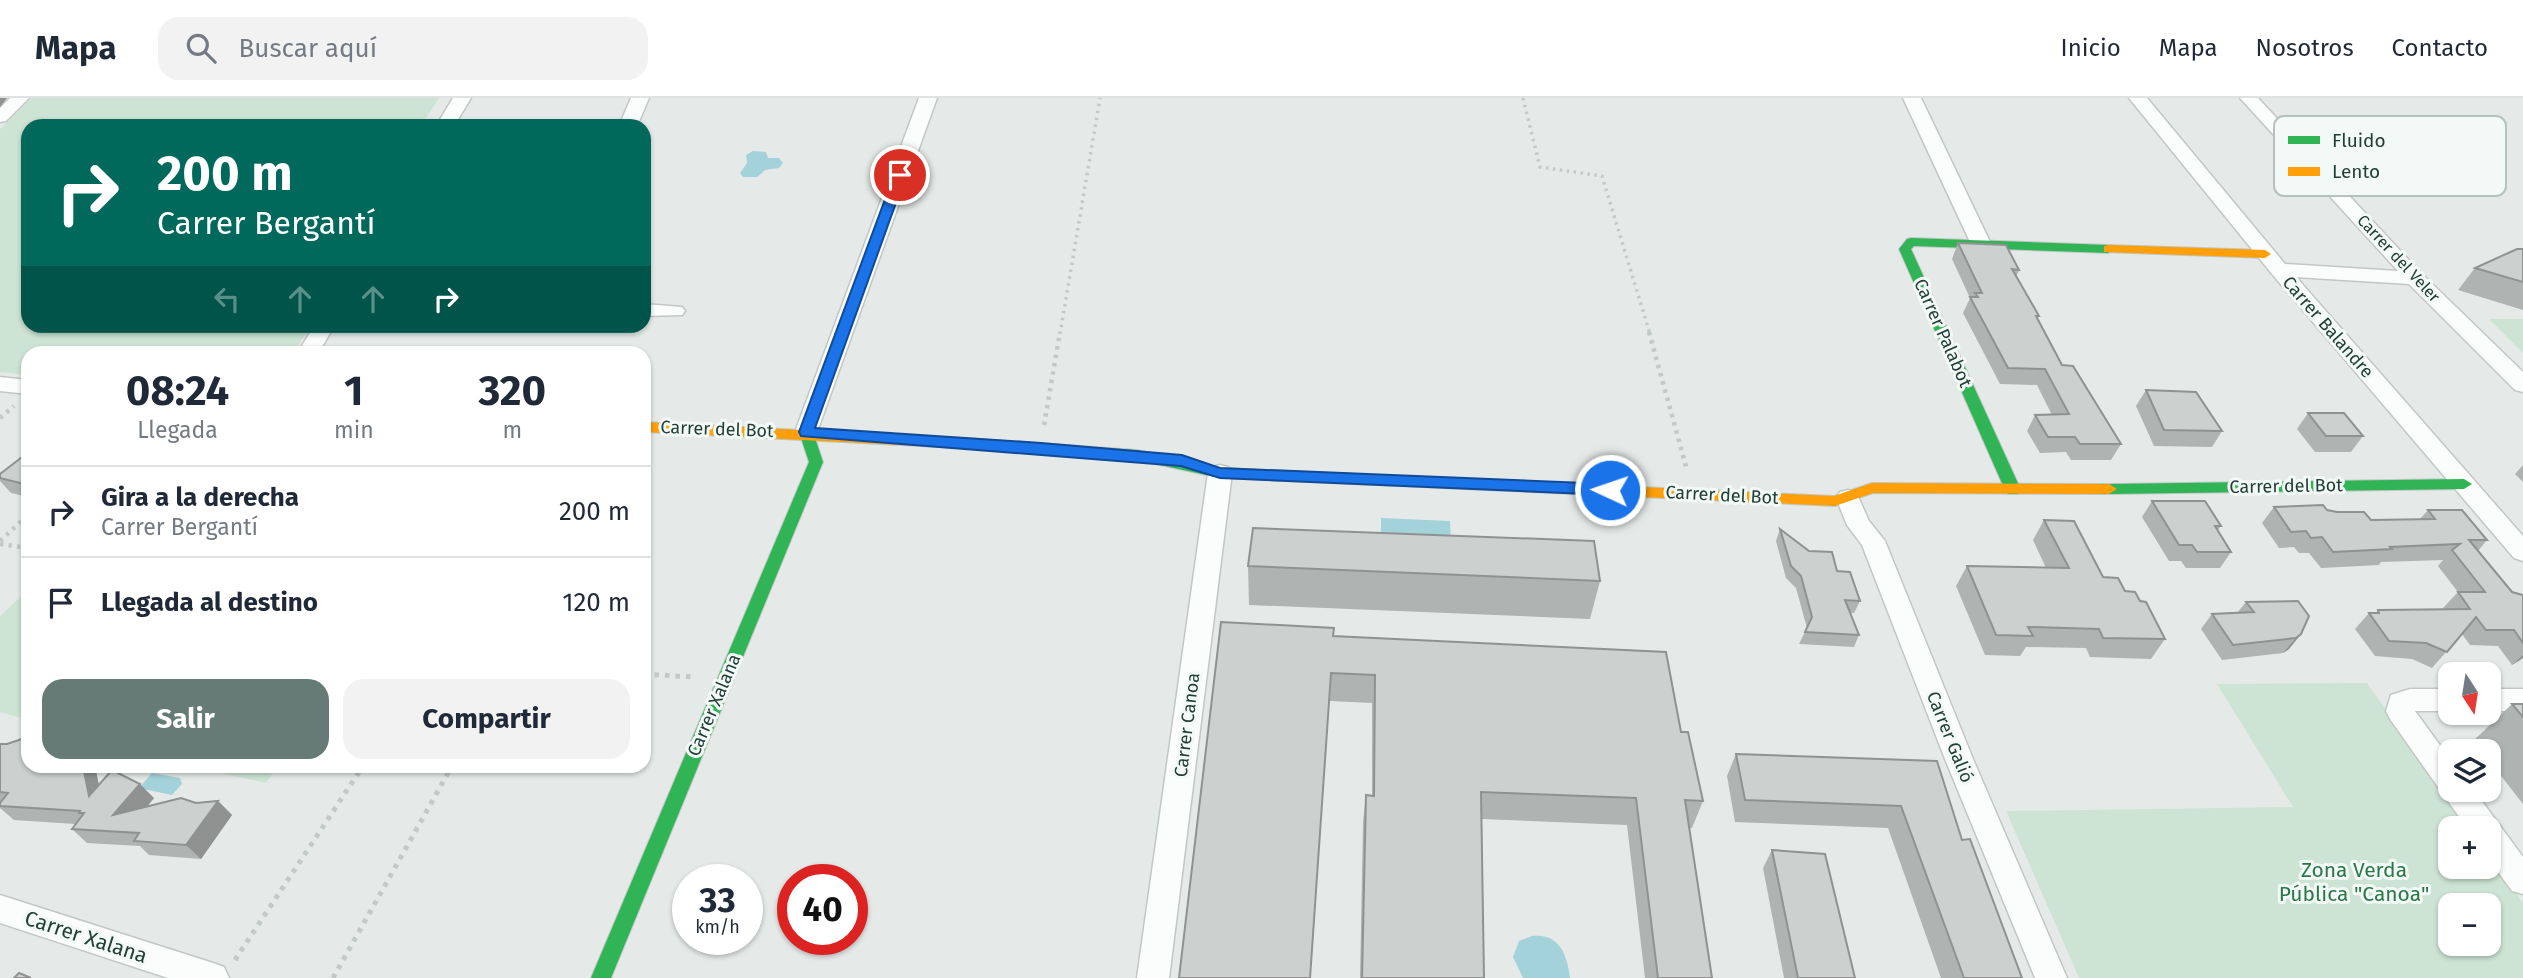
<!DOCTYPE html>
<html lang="es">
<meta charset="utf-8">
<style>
body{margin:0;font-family:"Fira Sans",sans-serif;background:#f2f2f3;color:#1f2937;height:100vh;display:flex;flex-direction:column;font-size:26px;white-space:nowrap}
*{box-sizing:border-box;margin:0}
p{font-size:23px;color:#747a83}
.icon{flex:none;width:38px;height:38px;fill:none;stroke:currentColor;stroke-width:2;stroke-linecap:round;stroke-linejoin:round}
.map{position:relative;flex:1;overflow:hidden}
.panel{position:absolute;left:21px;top:248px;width:630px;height:427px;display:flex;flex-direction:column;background:#fff;border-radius:21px;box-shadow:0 2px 5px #0004}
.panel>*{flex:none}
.banner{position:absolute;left:21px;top:21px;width:630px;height:214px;border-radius:21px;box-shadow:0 2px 5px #0004;background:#00695c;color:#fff;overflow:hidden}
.needle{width:46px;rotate:168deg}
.controls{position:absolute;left:2438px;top:564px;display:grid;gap:14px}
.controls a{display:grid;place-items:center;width:63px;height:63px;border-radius:14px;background:#fff;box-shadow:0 2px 5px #0004;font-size:35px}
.speed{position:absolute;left:672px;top:766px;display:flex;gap:14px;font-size:35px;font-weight:700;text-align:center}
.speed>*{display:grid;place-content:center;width:91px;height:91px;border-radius:50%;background:#fff;box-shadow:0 2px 5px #0004;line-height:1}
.speed small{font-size:18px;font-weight:400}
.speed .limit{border:10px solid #d22;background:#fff;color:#111}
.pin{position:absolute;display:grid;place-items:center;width:60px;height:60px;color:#fff;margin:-30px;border:4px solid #fff;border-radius:50%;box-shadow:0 2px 7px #0007}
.me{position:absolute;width:77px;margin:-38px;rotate:273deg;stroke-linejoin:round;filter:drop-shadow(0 0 5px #0008)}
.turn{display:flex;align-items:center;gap:24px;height:147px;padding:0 21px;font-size:32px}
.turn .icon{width:91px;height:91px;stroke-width:2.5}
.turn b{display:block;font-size:49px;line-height:60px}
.lanes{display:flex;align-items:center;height:66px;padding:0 21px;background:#0003;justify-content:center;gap:35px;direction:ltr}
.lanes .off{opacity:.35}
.eta{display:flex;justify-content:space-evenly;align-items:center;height:119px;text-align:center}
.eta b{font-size:42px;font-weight:700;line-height:49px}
.cta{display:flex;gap:14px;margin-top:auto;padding:14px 21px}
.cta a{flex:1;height:80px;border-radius:21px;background:#667b75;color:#fff;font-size:28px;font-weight:700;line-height:80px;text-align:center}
.cta a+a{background:#f2f2f3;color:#1f2937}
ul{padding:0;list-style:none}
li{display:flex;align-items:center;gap:21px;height:91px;padding:0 21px;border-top:2px solid #e0e1e3}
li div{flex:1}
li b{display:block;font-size:26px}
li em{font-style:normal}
header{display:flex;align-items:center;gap:42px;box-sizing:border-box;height:98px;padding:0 35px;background:#fff;border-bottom:2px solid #e0e1e3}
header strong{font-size:33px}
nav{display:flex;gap:38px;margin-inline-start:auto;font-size:24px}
.search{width:490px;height:63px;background:#f2f2f3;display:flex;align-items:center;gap:18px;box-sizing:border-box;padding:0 24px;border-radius:21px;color:#747a83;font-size:26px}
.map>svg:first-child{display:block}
.green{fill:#cde4d4;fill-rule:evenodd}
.water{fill:#a4d2da}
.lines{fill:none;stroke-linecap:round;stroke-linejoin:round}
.street-casing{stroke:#c2c7c5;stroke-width:3}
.fast-casing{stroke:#c0c8c5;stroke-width:2}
.slow-casing{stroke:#c0c8c5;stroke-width:2}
.path-far2{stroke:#c1cac7;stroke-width:3.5;stroke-dasharray:2.5 4.5;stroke-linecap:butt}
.path-far1{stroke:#c1cac7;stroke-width:4.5;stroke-dasharray:3.5 5;stroke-linecap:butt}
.path{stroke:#c1cac7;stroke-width:5;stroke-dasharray:4.5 6;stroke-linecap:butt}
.street{fill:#fbfcfc;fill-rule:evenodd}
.fast{fill:#30b455;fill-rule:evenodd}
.slow{fill:#ff9f0a;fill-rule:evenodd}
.wall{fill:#afb4b2}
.shaded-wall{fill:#8f9291}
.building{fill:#ccd1cf;stroke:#8f9291;stroke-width:2}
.route{fill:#1a73e8;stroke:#114b97;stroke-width:2}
.labels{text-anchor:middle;stroke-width:6;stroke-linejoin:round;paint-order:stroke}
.far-street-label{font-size:16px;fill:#213f37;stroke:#f3f9f6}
.street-label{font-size:18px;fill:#213f37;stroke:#f3f9f6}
.near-park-label{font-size:21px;fill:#2a7748;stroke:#f3f9f6}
.near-street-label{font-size:21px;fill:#213f37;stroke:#f3f9f6}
.key{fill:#f3f9f6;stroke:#b4c1bd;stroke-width:2}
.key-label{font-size:19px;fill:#213f37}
</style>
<header>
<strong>Mapa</strong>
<div class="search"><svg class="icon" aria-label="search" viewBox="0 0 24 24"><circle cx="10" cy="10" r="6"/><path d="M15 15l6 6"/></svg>Buscar aquí</div>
<nav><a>Inicio</a><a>Mapa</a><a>Nosotros</a><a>Contacto</a></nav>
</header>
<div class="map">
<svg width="2523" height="880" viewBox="0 0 2523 880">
<rect width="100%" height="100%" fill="#e5eae8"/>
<!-- green -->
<g class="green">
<path d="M32,0H439L421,28H28V228H311L293,255L28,256V277L0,274V31Z"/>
<path d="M2489,221H2523V255Z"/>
<path d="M28,492V622L0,614V518Z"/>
<path d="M2367,585L2470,730H2450V768H2488L2489,756L2523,805V880H2079L2006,713L2293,709L2217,586ZM2450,807H2488V845H2450Z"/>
<path d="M192,669L277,668V669L266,685Z"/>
</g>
<!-- water -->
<g class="water">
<path d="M753,53L766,54L768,60H779L783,65L779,70L765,72L757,79H743L740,75L747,65L746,57Z"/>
<path d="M1381,420L1450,423L1451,445L1381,442Z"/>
<path d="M152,675L180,680L182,686L172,697L139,690Z"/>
<path d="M1532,838C1560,835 1567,857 1570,880H1523L1513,859L1519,843Z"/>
</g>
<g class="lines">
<defs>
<g id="street">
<path d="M10,0H29L6,23L0,24V10Z"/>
<path d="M453,0H471L454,28H436Z"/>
<path d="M631,0H649L637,28H619Z"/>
<path d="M919,0H937L817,334L814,339L806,342L798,339L795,334Z"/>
<path d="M1903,0H1921L1991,146L1988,150L1981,152L1971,146Z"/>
<path d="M2129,0H2147L2285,166L2398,173L2240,0H2258L2422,176L2523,274V294L2515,292L2409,186L2296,179L2523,438V463L2514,460L2272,176Z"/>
<path d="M644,206L682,209L685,213L682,217L644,218Z"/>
<path d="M314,228H334L318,256H297Z"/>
<path d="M0,279L28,282V296L0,293Z"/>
<path d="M1220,367L1228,369L1232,375L1169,880H1137L1208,375L1212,369Z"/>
<path d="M1848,392L1856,394L1869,423L1885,443L1973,661L2067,880H2035L1945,661L1862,447L1847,427L1836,400L1840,394Z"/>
<path d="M2410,591H2450V613H2415L2450,661V691H2473L2523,759V796L2512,793L2488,760V730H2467L2390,621L2386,613L2391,597Z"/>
<rect x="2488" y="591" width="35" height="22"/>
<path d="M0,797L213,865L224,869L229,880H168L0,825Z"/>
</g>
<g id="fast">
<path d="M1911,140L2108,147L2114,151L2108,155L1914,148L1911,151L2021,392L2018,396H2008L2005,392L1899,151L1907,141Z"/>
<path d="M806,329L813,334L823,364L611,880H591L809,364L799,334Z"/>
<path d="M979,341L1137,352L1220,370L1619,388L1627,393L1619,398L1220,380L1137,362L974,350L972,346Z"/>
<path d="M2464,381L2472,386L2464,391L2109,396L2101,391L2109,386Z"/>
</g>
<g id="slow">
<path d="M2108,147L2265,152L2271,156L2265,160L2104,154V148Z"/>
<path d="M644,324L979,341L986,346L979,351L644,334Z"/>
<path d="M1872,385L2109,386L2117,391L2109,396L1873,395L1835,408L1619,398L1611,393L1619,388L1834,398Z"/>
</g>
</defs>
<!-- street casing -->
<use href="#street" class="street-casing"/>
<!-- fast casing -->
<use href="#fast" class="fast-casing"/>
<!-- slow casing -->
<use href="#slow" class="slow-casing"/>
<!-- path-far2 -->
<g class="path-far2">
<path d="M1523,0L1540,69L1602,78L1650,236"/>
<path d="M1060,236L1100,0"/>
</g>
<!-- path-far1 -->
<g class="path-far1">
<path d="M1649,234L1687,372"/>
<path d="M0,320L14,308"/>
<path d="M1044,327L1060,234"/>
<path d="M0,443L28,417"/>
<path d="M0,446L28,450"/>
</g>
<!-- path -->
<g class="path">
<path d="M644,576L693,579"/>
<path d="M235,862L363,668"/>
<path d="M333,880L452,668"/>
</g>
<!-- street -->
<use href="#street" class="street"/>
<!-- fast -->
<use href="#fast" class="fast"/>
<!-- slow -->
<use href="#slow" class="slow"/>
</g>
<!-- wall -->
<g class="wall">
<path d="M1958,145L2019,172L2016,179L2039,218L2037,222L2062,267L2121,346L2111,362H2071L2066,354L2040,355L2027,333L2035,317H2052L2037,287L2000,286L1963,215L1970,200L1952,161Z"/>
<path d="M2523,151V212L2458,192L2475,170Z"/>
<path d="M2146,292L2222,333L2212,349L2154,348L2136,308Z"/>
<path d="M2308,315L2363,338L2351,354H2315L2297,331Z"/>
<path d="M28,361V399L11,395L0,383V376Z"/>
<path d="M2523,367V384L2515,376Z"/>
<path d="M2152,403L2221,428L2218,432L2231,454L2220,470H2186L2181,463H2169L2142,419Z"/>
<path d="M2274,409L2327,412L2371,422L2420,421L2428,412L2487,442L2478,453L2512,494L2523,497V560L2512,567L2498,548L2470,547L2462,536L2432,570L2412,561L2375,558L2355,531L2369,515H2376L2378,512L2444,511L2443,510L2458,494L2438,468L2443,462L2381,464L2379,467L2321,470L2309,455H2299L2294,449L2279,450L2262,425Z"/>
<path d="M2044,422L2103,479L2140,503L2165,541L2151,561L2090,559L2086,550L2026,549L2020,558L1985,557L1956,488L1967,468L2046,470L2033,442Z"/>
<path d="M1780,431L1809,453L1837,473L1860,503L1854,515H1850L1859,537L1854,549L1799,546L1807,530L1796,490L1786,480L1776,443Z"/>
<path d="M1248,468L1600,483L1590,521L1249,507Z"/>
<path d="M2246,504L2301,536L2289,551L2283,555L2222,562L2201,531L2212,516L2237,515Z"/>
<path d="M1333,538L1681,634L1703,703L1692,730H1689L1712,880H1645L1627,727L1482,721L1484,880H1360L1363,724L1366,697L1372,698V605L1330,603Z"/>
<path d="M2512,606H2523V706L2495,670H2492L2488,665V653H2479L2472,644Z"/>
<path d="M0,646L28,668H95L99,687L154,700L147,709L218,703L232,717L201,761L149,757L140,748L87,745L72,731L75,726L14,722L0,710Z"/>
<path d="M1736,656L1937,663L1962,742L2022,880H1941L1888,730L1735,724L1727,678Z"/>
<path d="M1772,752L1855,880H1784L1763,770Z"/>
</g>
<!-- shaded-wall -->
<g class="shaded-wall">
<path d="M0,0H7L0,9Z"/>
<path d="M2301,536L2289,551L2283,555L2296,540Z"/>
<path d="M2523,557V560L2512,567Z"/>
<path d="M83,668H95L104,713L89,698Z"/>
<path d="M140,686L154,700L128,731L113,717Z"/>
<path d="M218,703L232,717L201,761L186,747Z"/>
</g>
<!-- building -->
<g class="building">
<path d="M1958,145L2006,147L2019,172L2012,171L2039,218H2036L2062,267L2073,268L2121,346H2080L2075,339H2048L2035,317L2069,316L2045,271L2008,270L1970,199H1978L1975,195H1982Z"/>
<path d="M2517,151H2523V184L2475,170Z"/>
<path d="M2146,292L2196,294L2222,333L2164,332Z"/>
<path d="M2308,315H2344L2363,338H2326Z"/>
<path d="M22,359L28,361V387L0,380V376Z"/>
<path d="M2152,403H2205L2221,428H2215L2231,454H2197L2192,447H2179Z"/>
<path d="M2323,407L2327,412L2337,414H2364L2371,422L2435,421L2428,412H2462L2487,442H2469L2512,494L2523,497V545L2514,532H2486L2476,519L2447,554L2426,545L2389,543L2369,515H2379L2378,512L2470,511L2458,494H2485L2452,452L2460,446L2390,449L2392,451L2333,454L2322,439L2311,440L2306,433L2291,434L2274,409Z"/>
<path d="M2044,422L2074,423L2103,479L2118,480L2125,493L2135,494L2140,503L2146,504L2165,541L2103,540L2099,531L2028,529L2033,538L1996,537L1967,468L2069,470Z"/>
<path d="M1253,430L1594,443L1600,483L1248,468Z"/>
<path d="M1780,431L1809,453L1832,454L1837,473L1850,474L1860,503L1845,502L1859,537L1805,534L1812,519L1801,478L1791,468Z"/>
<path d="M2298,503L2309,518L2301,536L2296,540L2233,547L2212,516L2254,514L2246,504Z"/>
<path d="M1221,524L1334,530L1333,538L1666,554L1681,634H1688L1703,703L1685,702L1712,880H1658L1636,700L1481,694L1484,880H1362L1366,697L1374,698L1375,577L1331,575L1310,880H1179Z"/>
<path d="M2512,606H2523V619Z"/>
<path d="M28,639V668H38V670L42,668H83L89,698L112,672L140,686L113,717L181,700L196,705L218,703L186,747L134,743L139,735L72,731L84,715H79L80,713L0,708V705L8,695L0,694V646H7Z"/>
<path d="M1736,656L1937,663L1962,742L1970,741L2022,880H1964L1901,708L1745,702Z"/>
<path d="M1772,752L1825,756L1855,880H1798Z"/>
<path d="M19,875L31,880H14Z"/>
</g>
<!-- route -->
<path class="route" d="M900,74L906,77L815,330L1041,345L1182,357L1220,370L1610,386L1617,392L1610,397L1220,380L1181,368L801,338L799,334L894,77Z"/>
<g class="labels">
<!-- far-street labels -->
<g class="far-street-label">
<text transform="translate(2399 160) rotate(47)" y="6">Carrer del Veler</text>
</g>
<!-- street labels -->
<g class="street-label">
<text transform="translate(2328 229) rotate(49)" y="6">Carrer Balandre</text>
<text transform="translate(1943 235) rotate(66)" y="6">Carrer Palabot</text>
<text transform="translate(717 331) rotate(2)" y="6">Carrer del Bot</text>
<text transform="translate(2286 388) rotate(-1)" y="6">Carrer del Bot</text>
<text transform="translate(1722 397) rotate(3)" y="6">Carrer del Bot</text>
<text transform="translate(714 607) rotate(-67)" y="6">Carrer Xalana</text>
<text transform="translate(1187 627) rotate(-83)" y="6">Carrer Canoa</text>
<text transform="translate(1950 639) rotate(68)" y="6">Carrer Galió</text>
</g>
<!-- near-park labels -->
<g class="near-park-label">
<text x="2354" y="779">Zona Verda<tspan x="2354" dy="24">Pública "Canoa"</tspan></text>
</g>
<!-- near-street labels -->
<g class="near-street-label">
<text transform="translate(86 839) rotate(18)" y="7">Carrer Xalana</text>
</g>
</g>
<!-- legend -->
<rect x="2274" y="18" width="232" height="80" rx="10" class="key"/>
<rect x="2288" y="38" width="32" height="8" fill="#30b455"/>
<rect x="2288" y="69" width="32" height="9" fill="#ff9f0a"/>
<g class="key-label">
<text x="2332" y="49">Fluido</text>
<text x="2332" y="80">Lento</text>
</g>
</svg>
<div class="controls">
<a><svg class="needle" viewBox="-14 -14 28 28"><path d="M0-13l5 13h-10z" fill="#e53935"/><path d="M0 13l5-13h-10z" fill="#747a83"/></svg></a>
<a><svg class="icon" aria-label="layers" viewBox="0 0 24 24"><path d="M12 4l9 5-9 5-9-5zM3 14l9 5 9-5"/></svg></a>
<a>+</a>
<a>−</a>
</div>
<div class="speed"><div>33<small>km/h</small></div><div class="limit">40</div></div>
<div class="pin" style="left:900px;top:77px;background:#d93025"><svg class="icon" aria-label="arrive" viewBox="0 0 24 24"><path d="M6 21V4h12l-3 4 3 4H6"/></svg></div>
<svg class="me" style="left:1610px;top:392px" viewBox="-20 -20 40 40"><circle r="17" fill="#1a73e8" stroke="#fff" stroke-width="3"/><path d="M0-11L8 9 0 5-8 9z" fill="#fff"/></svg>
<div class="banner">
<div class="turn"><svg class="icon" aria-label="right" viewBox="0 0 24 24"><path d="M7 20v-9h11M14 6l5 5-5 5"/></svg><div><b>200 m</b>Carrer Bergantí</div></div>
<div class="lanes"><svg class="icon off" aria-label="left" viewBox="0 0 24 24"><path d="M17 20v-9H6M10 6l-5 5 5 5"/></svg><svg class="icon off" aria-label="ahead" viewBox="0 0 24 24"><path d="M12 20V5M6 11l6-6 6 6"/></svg><svg class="icon off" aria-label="ahead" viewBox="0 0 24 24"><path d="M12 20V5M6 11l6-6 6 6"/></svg><svg class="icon" aria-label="right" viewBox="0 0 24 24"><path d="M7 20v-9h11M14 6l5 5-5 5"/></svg></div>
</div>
<section class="panel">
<div class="eta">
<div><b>08:24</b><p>Llegada</p></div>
<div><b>1</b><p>min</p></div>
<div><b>320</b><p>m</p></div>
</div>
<ul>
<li><svg class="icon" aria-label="right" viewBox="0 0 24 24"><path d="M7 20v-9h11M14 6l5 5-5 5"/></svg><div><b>Gira a la derecha</b><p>Carrer Bergantí</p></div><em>200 m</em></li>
<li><svg class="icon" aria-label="arrive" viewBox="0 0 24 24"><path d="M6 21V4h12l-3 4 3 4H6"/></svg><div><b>Llegada al destino</b></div><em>120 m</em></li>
</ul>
<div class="cta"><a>Salir</a><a>Compartir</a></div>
</section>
</div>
